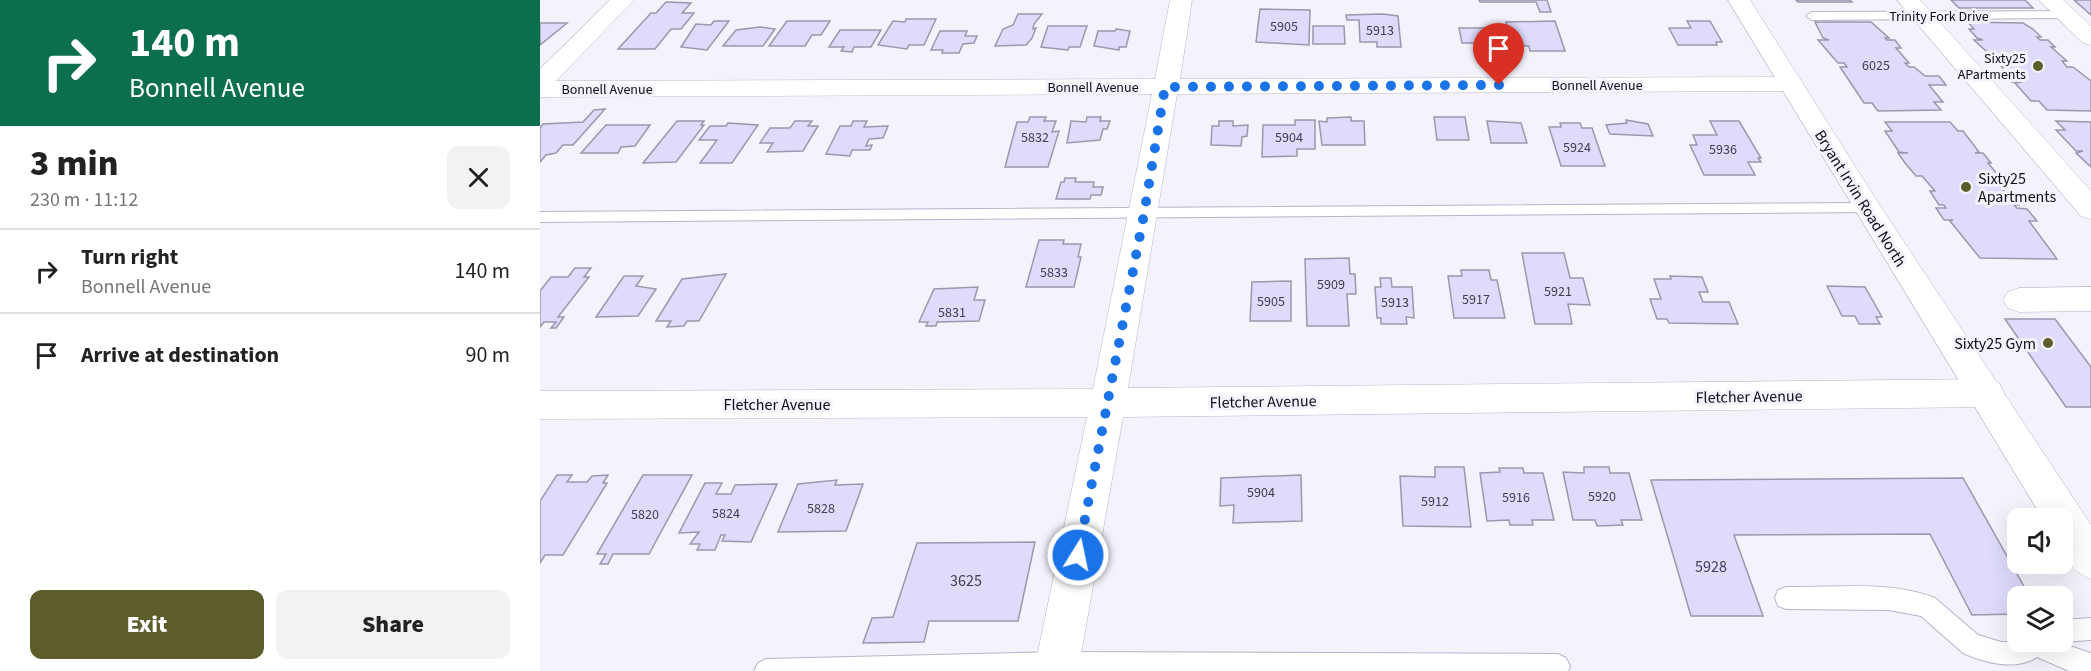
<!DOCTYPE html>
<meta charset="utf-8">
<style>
body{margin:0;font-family:"Source Sans 3",sans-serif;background:#f2f2f2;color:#222;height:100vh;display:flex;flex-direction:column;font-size:22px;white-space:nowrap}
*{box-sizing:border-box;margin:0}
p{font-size:20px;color:#767676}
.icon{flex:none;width:33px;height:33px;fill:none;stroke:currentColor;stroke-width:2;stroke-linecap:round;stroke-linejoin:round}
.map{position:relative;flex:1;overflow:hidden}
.details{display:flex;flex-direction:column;background:#fff;width:540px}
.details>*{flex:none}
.guide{background:#0b6e4f;color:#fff;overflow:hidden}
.fabs{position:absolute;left:1467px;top:508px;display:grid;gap:12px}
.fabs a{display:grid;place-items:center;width:66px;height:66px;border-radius:12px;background:#fff;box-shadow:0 6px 24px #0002;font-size:30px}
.pin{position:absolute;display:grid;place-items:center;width:51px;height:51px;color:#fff;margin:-62px -26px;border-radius:50% 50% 50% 0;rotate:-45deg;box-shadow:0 0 6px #0007}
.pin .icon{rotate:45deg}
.me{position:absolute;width:66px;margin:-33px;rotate:10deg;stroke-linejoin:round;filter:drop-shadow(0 0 4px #0008)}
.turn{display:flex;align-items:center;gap:21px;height:126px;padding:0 30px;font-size:27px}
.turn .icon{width:78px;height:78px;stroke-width:2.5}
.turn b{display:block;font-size:42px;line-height:51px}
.round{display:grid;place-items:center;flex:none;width:63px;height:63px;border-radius:12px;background:#f2f2f2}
.summary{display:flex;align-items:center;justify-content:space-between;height:102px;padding:0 30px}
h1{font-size:36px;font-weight:800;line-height:45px}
.action{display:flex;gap:12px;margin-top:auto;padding:12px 30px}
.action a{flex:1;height:69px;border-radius:12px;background:#5c5d2a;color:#fff;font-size:24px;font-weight:800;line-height:69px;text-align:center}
.action a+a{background:#f2f2f2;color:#222}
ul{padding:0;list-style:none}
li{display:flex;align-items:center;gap:18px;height:84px;padding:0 30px;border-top:2px solid #e0e0e0}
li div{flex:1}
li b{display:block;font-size:22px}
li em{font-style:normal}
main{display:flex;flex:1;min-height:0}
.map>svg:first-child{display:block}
.building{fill:#dedbfb;stroke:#9a98ad;stroke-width:1.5}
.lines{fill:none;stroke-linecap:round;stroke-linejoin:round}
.lane-casing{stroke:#b6b4c9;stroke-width:2}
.street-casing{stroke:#b6b4c9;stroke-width:1}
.secondary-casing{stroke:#b6b4c9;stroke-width:1}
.lane{fill:#fff;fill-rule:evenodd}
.street{fill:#fff;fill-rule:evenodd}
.secondary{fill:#fff;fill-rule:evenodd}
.route{stroke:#1a73e8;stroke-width:10;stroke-dasharray:0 18}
.poi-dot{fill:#5c5d2a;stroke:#f4f3fc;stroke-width:2}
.labels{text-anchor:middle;stroke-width:6;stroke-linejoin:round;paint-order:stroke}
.far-street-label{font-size:14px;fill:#0e0d14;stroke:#f4f3fc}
.number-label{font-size:14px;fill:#42404e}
.far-poi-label{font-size:14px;fill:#0e0d14;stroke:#f4f3fc;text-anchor:end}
.poi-label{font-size:16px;fill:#0e0d14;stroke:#f4f3fc;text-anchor:start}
.street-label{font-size:16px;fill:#0e0d14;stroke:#f4f3fc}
.near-number-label{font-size:16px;fill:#42404e}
</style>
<main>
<section class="details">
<div class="guide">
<div class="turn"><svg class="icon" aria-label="right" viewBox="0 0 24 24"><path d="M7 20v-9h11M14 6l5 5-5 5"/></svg><div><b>140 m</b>Bonnell Avenue</div></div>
</div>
<div class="summary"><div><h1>3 min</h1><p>230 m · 11:12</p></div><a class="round"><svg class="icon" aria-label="close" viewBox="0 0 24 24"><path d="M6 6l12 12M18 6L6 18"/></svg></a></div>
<ul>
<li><svg class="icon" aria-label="right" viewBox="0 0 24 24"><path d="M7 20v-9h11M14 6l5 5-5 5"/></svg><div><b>Turn right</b><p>Bonnell Avenue</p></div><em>140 m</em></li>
<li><svg class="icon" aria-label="arrive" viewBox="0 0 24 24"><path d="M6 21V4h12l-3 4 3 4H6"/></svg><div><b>Arrive at destination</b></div><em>90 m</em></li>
</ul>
<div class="action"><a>Exit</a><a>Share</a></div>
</section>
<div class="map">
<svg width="1551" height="671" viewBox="0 0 1551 671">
<rect width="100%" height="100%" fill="#f4f3fc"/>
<!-- building -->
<g class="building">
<path d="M939,0H1007L1011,12H1000L996,2H940Z"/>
<path d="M1256,0H1310L1312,2H1258Z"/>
<path d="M1411,0H1485L1493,8H1419Z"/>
<path d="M1534,0H1551V15Z"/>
<path d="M126,2L151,3L142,13H154L141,29H131L115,49H78L111,13H116Z"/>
<path d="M720,9L770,10L769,45L716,42Z"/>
<path d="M478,14H502L494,24L493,29L496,28L492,38L486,45L455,46L463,29L473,25Z"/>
<path d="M843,14L858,16L861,47H837V42H820L819,20H807L806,15Z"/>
<path d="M366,19H396L384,45H369L367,49L338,45L353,21L365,22Z"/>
<path d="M174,21H189L167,50L141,47L156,24L171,25Z"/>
<path d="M247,21H290L281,35H272L265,46H229Z"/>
<path d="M1015,21L1025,51H990L989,46H972L966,22Z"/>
<path d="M1147,21H1170L1182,42H1176L1177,45H1138L1129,28H1151Z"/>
<path d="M1275,22H1331L1349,38H1345L1347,40H1355L1361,48H1356L1369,63H1365L1369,67H1374L1385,76H1399L1406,85H1389L1403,102H1394L1401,110L1338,111L1332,103H1324L1300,67H1307L1304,63H1298L1278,40H1289L1283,38Z"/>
<path d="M1428,22L1483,23L1493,29L1501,37H1497L1500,40H1508L1515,47H1511L1527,61H1522L1527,67H1533L1551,81V111L1507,110L1499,101H1491L1475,83L1482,82H1472L1465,74H1468L1461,66L1469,67L1465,62H1458L1434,40H1443L1437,38L1429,29H1434Z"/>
<path d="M0,23H27L0,45Z"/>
<path d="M508,26H547L540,47H529L528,50L501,47Z"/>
<path d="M773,26H804L805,44H773Z"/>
<path d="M220,27L235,29L223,46H183L196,30Z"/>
<path d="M919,28H957L962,48H935V43H922Z"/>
<path d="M576,29L590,31L586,47H579V50L554,46L558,31H575Z"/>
<path d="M300,30H341L331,47H314L312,52L301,51L304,47H289Z"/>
<path d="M400,31H427L425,36H437L434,43L423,44L419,53H402L403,50H391Z"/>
<path d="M65,109L33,145H23L16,153L6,155L0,162V128L3,124L43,122L54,110Z"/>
<path d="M490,117H506L504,121H516L512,132L519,131L508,167H465L477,122H488Z"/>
<path d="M547,117H561L560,121H570L567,129H563L560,140L527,143L531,121L546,122Z"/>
<path d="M811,117V121H824L825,145H782L779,121L787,122V118Z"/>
<path d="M894,117H925L929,140H897Z"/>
<path d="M755,120H775V149H757V156L722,157L723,125H755Z"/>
<path d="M1086,120L1108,124L1113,136L1070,134L1066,125L1087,123Z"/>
<path d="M137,121H164L161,125H164L136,162L103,163Z"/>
<path d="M255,121H272L268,126H278L263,151L227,152L233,143H220L230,128H250Z"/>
<path d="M313,121H327L324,127L348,126L343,138L329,139L326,146L332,145L330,150H312L310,156L286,154L300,126H311Z"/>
<path d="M679,121H693V126L708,125L707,136L702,137L701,146L671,145L672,126H679Z"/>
<path d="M947,121L981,123L987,143H951Z"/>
<path d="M1170,121H1199L1221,158H1218L1221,162H1208L1215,175H1164L1150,145H1157L1153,135H1177Z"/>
<path d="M1516,121L1551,122V167L1536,153L1543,151H1536L1516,130H1525Z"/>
<path d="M1345,122H1410L1418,131H1423L1439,152L1435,153H1443L1451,163H1448L1458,175H1451L1465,192H1470L1479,205H1474L1477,208L1487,209L1497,221H1489L1517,259L1440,258L1410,221L1413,220H1404L1396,208H1406L1404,205H1399L1390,191H1395L1382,176H1376L1365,163L1358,153H1368L1359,152L1345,131H1352Z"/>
<path d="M188,123L218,125L192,163H160L177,140H159L170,126H186Z"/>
<path d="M1020,123H1040L1042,128H1052L1065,166H1021L1009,127H1021Z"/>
<path d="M66,125H110L95,146L81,147L78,153H41Z"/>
<path d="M525,178H536L535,182H554L553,187H563L561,195H551L550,199H516L521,182H524Z"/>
<path d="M499,240H524L523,244H541L538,257H541L534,287H486Z"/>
<path d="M982,253H1024L1030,278H1043L1050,305L1028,304L1032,324H995Z"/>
<path d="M809,258L810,274H815L816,294H807L809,326H767L765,259Z"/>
<path d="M35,268H51L44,277H49L18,317H24L16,328H11L16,322H4L0,327V291L11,277H28Z"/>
<path d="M921,270H949L951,280H957L965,318H914L908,276H922Z"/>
<path d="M186,274L159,321H147L144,326L127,327L131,321H116L142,279Z"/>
<path d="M84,276H103L96,286L116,289L98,316L56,317Z"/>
<path d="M1130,276L1162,277L1168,292H1159L1163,302H1189L1198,324L1129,323L1127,319H1117L1110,299H1121L1114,279H1131Z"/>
<path d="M840,278H851L852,287H872L874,318L866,317L867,324H841V318H837L835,287H841Z"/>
<path d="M751,281V321H710L712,282Z"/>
<path d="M1287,286L1325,287L1342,317H1336L1340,324H1319L1315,316H1302Z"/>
<path d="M438,287L434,300H445L439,321L397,322L396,326H386L388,322H379L394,289Z"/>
<path d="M1465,319H1515L1551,367V407H1526Z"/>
<path d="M895,467H924L931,527L863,526L860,476L895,477Z"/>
<path d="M1044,467H1069L1070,473H1089L1102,520H1081L1083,525L1057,526L1055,520H1033L1023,472L1044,473Z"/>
<path d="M959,468H983L984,473H1003L1014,520H992L993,525H970L969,520L947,521L940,473L960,472Z"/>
<path d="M17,475H32L27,482H47L52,476L68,475L63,483H67L23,555H5L0,563V501Z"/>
<path d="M103,475H152L109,554H73L68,564H60L66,554H57Z"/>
<path d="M761,475L762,521L693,523L694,505L680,506L681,478Z"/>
<path d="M1423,478L1490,597H1478V614L1432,615L1390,534L1194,535L1223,616H1151L1111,480Z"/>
<path d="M297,480L295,485L323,484L306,531L238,532L258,484Z"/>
<path d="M165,483H182L176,494H191L195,485L237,484L211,542L182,541L185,535H181L175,550H157L160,544H150L159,532L139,533Z"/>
<path d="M495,542L478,621H389L384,642L323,643L332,618L353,617L377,543Z"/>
</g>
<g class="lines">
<defs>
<g id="lane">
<path d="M1526,11L1532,15L1530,18L1272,20L1266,16L1272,12Z"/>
<path d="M1327,203L1333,204L1335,208L1333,212L0,222V212Z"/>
<path d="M1246,587C1294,588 1350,580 1395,598L1438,635L1461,642H1517L1551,653V671H1529L1497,657C1476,671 1445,663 1423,653L1381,616L1349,610L1246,609L1238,606L1235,598L1238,590Z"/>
<path d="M1551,618V640L1522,642H1521L1522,620Z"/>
<path d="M518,652L1018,654L1026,658L1030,666L1028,671H214L218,663L226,659Z"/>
</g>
<g id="street">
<path d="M70,0H94L16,81L615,79L630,0H652L640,79L1250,77L1259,79L1262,84L1259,89L1250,91L637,94L588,388L1447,379L1459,383L1464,393L1459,403L1447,407L583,417L538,671H494L547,417L0,419V391L553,389L612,94L0,97V69Z"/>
<path d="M1357,0H1380L1551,191V219L1541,216Z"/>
<path d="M1499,0H1523L1551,26V45L1543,43Z"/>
<path d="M1551,287V311L1479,312L1468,308L1463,300L1468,292L1479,288Z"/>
</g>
<path id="secondary" d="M1188,0H1210L1337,201L1551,525V579C1522,567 1522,547 1522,519H1503Z"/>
</defs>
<!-- lane casing -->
<use href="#lane" class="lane-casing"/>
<!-- street casing -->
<use href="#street" class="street-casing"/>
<!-- secondary casing -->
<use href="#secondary" class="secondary-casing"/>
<!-- lane -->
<use href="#lane" class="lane"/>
<!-- street -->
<use href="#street" class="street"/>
<!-- secondary -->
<use href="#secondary" class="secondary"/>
</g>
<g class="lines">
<!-- route -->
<path class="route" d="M538,555L604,214L625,87L959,85"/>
</g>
<!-- markers -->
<g class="poi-dot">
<circle cx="1498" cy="66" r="6"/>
<circle cx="1426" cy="187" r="6"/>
<circle cx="1508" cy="343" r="6"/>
</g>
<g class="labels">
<!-- far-street labels -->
<g class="far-street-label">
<text x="1399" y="21">Trinity Fork Drive</text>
<text x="1057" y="90">Bonnell Avenue</text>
<text x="553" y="92">Bonnell Avenue</text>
<text x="67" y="94">Bonnell Avenue</text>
</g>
<!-- number labels -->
<g class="number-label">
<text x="744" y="31">5905</text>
<text x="840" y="35">5913</text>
<text x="1336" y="70">6025</text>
<text x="495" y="142">5832</text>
<text x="749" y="142">5904</text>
<text x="1037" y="152">5924</text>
<text x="1183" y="154">5936</text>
<text x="514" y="277">5833</text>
<text x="791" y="289">5909</text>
<text x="1018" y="296">5921</text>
<text x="936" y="304">5917</text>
<text x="731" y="306">5905</text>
<text x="855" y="307">5913</text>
<text x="412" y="317">5831</text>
<text x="721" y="497">5904</text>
<text x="1062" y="501">5920</text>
<text x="976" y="502">5916</text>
<text x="895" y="506">5912</text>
<text x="281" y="513">5828</text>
<text x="186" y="518">5824</text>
<text x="105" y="519">5820</text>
</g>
<!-- far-poi labels -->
<g class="far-poi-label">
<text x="1486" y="63">Sixty25<tspan x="1486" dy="16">APartments</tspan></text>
</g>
<!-- poi labels -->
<g class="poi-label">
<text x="1438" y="184">Sixty25<tspan x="1438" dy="18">Apartments</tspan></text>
<text x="1496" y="349" text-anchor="end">Sixty25 Gym</text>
</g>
<!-- street labels -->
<g class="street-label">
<text transform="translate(1321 198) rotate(58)" y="6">Bryant Irvin Road North</text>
<text transform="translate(1209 396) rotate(-1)" y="6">Fletcher Avenue</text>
<text transform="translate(723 401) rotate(-1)" y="6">Fletcher Avenue</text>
<text x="237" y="410">Fletcher Avenue</text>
</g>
<!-- near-number labels -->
<g class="near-number-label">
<text x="1171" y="572">5928</text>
<text x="426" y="586">3625</text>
</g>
</g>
</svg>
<div class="fabs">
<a><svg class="icon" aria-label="sound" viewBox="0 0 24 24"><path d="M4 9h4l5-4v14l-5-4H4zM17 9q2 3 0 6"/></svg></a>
<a><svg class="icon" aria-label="layers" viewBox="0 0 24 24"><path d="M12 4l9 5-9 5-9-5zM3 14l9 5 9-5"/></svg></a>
</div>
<div class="pin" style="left:959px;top:85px;background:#d93025"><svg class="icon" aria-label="arrive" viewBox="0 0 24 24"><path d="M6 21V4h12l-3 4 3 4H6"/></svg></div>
<svg class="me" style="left:538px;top:555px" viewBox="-20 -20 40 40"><circle r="17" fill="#1a73e8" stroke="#fff" stroke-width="3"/><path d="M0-11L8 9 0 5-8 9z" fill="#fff"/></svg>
</div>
</main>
